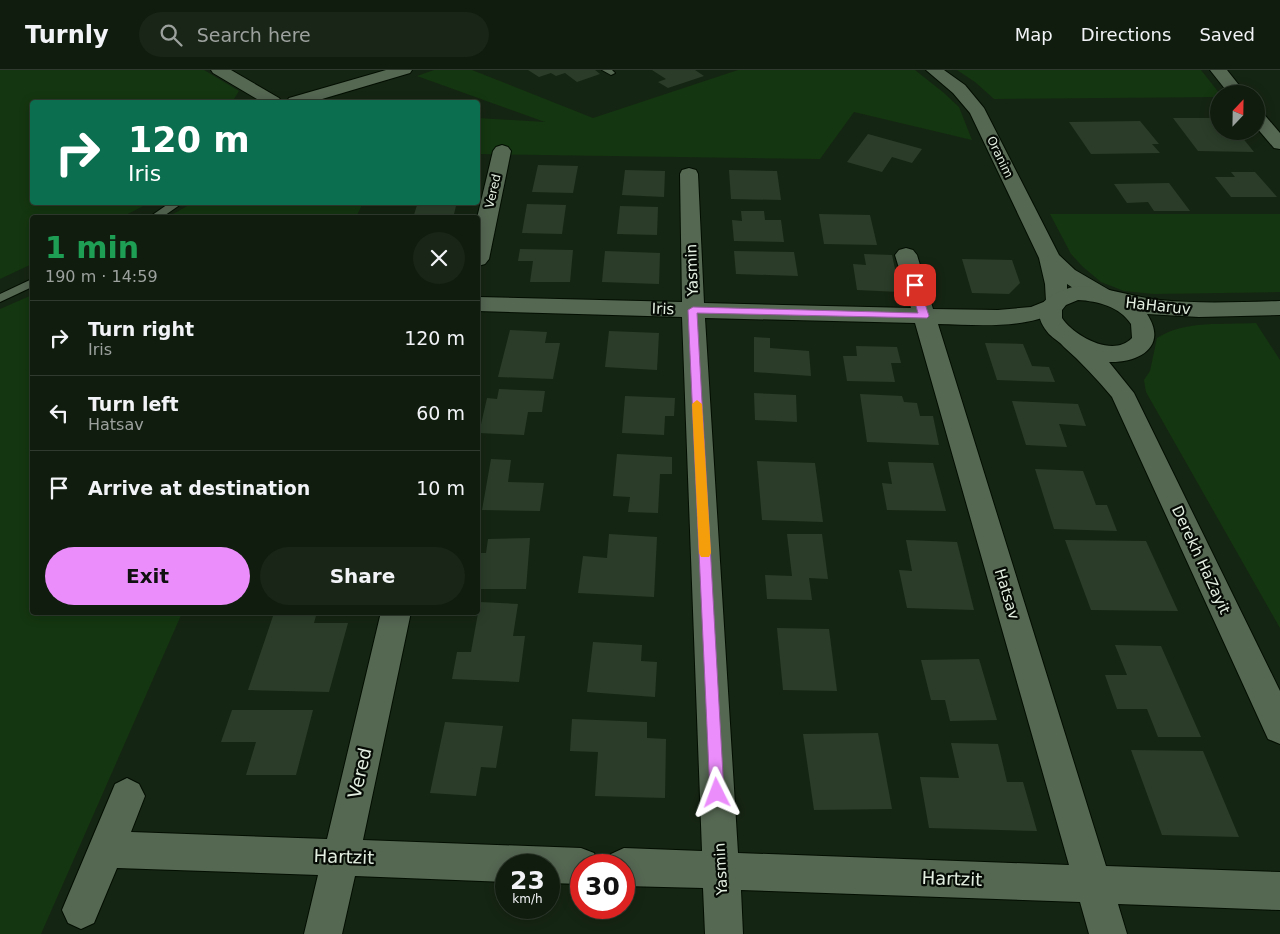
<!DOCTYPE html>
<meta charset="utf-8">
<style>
body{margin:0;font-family:"DejaVu Sans",sans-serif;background:#192517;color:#f1f3f6;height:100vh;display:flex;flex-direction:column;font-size:19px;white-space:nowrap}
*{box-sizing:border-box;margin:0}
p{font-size:16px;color:#9ca19e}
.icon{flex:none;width:28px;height:28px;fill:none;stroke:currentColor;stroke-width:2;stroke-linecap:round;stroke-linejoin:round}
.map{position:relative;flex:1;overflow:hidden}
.drawer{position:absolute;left:30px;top:145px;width:450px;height:400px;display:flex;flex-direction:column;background:#101c0e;border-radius:5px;box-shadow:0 2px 12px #0003,0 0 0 1px #303a2e}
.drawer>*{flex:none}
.guide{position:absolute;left:30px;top:30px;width:450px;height:105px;border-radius:5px;box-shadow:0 2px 12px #0003,0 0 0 1px #303a2e;background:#0b6e4f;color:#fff;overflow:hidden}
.needle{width:32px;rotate:22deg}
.tools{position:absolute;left:1210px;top:15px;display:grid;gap:10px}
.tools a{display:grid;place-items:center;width:55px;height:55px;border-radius:50%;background:#101c0e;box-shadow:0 2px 12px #0003,0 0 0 1px #303a2e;font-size:25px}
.speed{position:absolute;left:495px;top:784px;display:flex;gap:10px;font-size:25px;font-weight:700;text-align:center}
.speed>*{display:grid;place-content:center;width:65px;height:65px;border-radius:50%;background:#101c0e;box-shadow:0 2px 12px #0003,0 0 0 1px #303a2e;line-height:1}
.speed small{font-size:12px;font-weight:400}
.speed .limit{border:8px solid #d22;background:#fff;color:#111}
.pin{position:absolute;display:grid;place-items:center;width:42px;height:42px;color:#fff;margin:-21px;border-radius:10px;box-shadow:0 2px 8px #0006}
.me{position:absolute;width:55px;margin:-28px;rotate:357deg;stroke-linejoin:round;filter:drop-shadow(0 0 4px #0008)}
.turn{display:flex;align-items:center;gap:18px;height:105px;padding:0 15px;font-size:22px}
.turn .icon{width:65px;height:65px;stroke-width:2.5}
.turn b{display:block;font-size:35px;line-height:42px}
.round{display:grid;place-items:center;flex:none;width:52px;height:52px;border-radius:26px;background:#192517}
.summary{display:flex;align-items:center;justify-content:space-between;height:85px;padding:0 15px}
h1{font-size:30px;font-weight:700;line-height:38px;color:#1e9e55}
.action{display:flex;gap:10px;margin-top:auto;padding:10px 15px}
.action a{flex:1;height:58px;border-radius:30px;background:#eb8dfb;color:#111;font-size:20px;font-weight:700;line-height:58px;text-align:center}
.action a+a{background:#192517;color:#f1f3f6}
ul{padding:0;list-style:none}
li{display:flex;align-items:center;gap:15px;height:75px;padding:0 15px;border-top:1px solid #303a2e}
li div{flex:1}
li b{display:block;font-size:19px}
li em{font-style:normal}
header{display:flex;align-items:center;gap:30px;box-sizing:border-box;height:70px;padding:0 25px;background:#101c0e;border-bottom:1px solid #303a2e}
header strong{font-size:24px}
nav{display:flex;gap:28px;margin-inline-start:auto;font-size:18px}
.search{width:350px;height:45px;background:#192517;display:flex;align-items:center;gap:12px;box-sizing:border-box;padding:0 18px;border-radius:28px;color:#9ca19e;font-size:19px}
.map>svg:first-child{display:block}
.green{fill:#143610}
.building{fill:#2b3d29}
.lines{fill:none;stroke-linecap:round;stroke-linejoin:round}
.lane-casing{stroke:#020e01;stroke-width:2}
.street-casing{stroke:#020e01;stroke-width:2}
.secondary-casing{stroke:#020e01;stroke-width:2}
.lane{fill:#556852;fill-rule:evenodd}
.street{fill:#556852;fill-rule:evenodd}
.secondary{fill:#556852;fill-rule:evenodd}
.route{fill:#eb8dfb;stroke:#995ca3}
.slow{fill:#f59e0b}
.labels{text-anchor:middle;stroke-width:4.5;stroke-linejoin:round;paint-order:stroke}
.far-street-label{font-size:12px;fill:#e3eee1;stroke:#060c05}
.street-label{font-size:15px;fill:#e3eee1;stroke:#060c05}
.near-street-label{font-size:18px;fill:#e3eee1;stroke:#060c05}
</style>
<header>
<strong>Turnly</strong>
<div class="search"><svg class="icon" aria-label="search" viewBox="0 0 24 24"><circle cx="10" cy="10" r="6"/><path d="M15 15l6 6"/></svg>Search here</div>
<nav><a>Map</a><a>Directions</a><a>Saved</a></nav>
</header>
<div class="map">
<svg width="1280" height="864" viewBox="0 0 1280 864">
<rect width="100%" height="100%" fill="#152513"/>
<!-- green -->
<g class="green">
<path d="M0,0H204L239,21L232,32H32V132L149,133L122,147L32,148V194L0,209Z"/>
<path d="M434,0H472L593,48L738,0H915L944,23L959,37L972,70L854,42L820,89L478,84V48L545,52L417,6Z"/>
<path d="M957,0H1201L1220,24L1219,27L994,29L975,12Z"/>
<path d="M194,132H363V133L356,147H168Z"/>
<path d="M1050,144H1280V222L1154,224L1124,221L1101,212L1083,197L1071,184Z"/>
<path d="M32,225V542L182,543L41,864H0V239Z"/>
<path d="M1256,253L1280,290V558L1146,322L1144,310L1150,301L1157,268C1185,250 1224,255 1256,253Z"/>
</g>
<!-- building -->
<g class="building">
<path d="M528,0H595L600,4L577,12L565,3L556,6L551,3L539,7Z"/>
<path d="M652,0H695L704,6L668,18L658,12L666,9Z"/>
<path d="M1173,48H1219V61H1237L1254,82L1198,81Z"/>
<path d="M1140,51L1159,74H1152L1160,83L1091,84L1069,52Z"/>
<path d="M868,64L922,79L912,93L892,87L882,102L847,92Z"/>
<path d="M538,95L578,96L573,123L532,122Z"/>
<path d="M625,100L665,101L664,127L622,125Z"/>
<path d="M729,100L777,101L781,130L731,129Z"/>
<path d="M1231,102H1255L1277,127H1231L1215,107H1235Z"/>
<path d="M1169,113L1190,141H1154L1148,132L1127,133L1114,114Z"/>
<path d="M418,132H457L453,148H413Z"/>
<path d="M527,134L566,135L562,164L522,163Z"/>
<path d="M620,136L658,137L657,165L617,164Z"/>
<path d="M741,141H764L765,150H781L784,172L734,171L732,150L742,151Z"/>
<path d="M819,144L870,145L877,175L824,174Z"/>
<path d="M520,179L573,180L570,212H530L533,191H518Z"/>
<path d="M605,181L660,183L659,214L602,212Z"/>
<path d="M734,181L794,182L798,206L736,204Z"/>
<path d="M864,184L892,185L900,222L857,220L853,194L866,195Z"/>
<path d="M962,189L1012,190L1020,213L1009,224L972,223Z"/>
<path d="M510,260L547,262L545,273H560L553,309L498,307Z"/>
<path d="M609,261L659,263L657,300L605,297Z"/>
<path d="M754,267L770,268V278L809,281L811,306L754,302Z"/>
<path d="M985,273L1023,274L1032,296L1049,297L1055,312L997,310Z"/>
<path d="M856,276L897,277L901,293H891L895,312L847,311L843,286H857Z"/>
<path d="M499,319L545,321L542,342H528L524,365L479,363L487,328L497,329Z"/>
<path d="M754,323L796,325L797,352L755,350Z"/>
<path d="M860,324L902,326L904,332L917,333L920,346H933L939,375L867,372Z"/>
<path d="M625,326L675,328L674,346H665L664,365L622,363Z"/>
<path d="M1012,331L1078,334L1086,356L1059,354L1067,377L1026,375Z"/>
<path d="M617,384L672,387V404H660L658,443L628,442L630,427L613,426Z"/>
<path d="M491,389L511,390L508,412L544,413L540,441L482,440Z"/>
<path d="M757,391L815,393L823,452L762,450Z"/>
<path d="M888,392L933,393L946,441L887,440L882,413L892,414Z"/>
<path d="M1035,399L1083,401L1096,435H1107L1117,461L1054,459Z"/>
<path d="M609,464L657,467L654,527L578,523L583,486L607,488Z"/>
<path d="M787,464H822L828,509L809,508L812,530L767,529L765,505L792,506Z"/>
<path d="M530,468L526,519H478V483H486L488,469Z"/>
<path d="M906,470L957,472L974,540L907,538L899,500L912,501Z"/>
<path d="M1065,470L1146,471L1178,541L1091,540Z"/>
<path d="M480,532L518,534L513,566H525L519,612L452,609L457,582H471Z"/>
<path d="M297,542H317L314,553H348L329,622L248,620L273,546H296Z"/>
<path d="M777,558L829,559L837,621L783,620Z"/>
<path d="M593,572L642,575L641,591L657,592L655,627L587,622Z"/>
<path d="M1115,575L1161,576L1201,667H1158L1147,639H1117L1105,605H1127Z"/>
<path d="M979,589L997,650L950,651L945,630H931L921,590Z"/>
<path d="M232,640H313L296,705H246L256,672H221Z"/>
<path d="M572,649L647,652V668L666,669L665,728L595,726L598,682L570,681Z"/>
<path d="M445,652L503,656L496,698L481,697L476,726L430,723Z"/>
<path d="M878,663L892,739L814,740L803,664Z"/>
<path d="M951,673L998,674L1007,712H1023L1037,761L929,758L920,707L959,708Z"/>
<path d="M1131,680L1203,681L1239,767L1162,765Z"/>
</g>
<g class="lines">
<defs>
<g id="lane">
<path d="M602,0H612L615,3L611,5Z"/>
<path d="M171,132H184L161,148H148Z"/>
<path d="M32,209V217L0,232V224Z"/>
</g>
<g id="street">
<path d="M211,0H231L279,28L282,32H262L213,3Z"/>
<path d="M386,0H412L410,3L312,32H286L289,28Z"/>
<path d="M926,0H944L965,15L984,38L1059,185L1075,200L1111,221L1114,226L1111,231C1095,236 1080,222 1067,214V230L1064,235L1061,236L1059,242C1021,259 979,255 938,254L1106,796L1280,802V840L1118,834L1127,864H1089L1080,832L741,820L743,864H705L703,818L624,816V795H606L611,784L624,778L702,781L682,247L478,241V227L682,232L680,104L682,100L689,98L696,100L698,104L704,233L911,238L895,185L899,180L906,178L913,180L917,185L933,239L998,240L1031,237L1046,231L1045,214L1039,188L970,43L953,23ZM705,248L915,253L1069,795L738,783Z"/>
<path d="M1210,0H1227L1246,24H1229Z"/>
<path d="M1256,41L1262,42L1280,63V79L1274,78L1256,57Z"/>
<path d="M502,75L508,77L511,81L489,189L485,194L478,196L477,148L493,81L496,77Z"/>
<path d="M381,542H411L363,770L581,778L594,783L599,795H581V814L549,813V795H506V812L355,806L342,864H304L318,805L117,798L94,853L81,859L68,853L62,840L115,714L127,708L139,714L145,726L131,762L327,769Z"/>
</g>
<path id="secondary" d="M1076,216C1105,216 1131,227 1160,230C1200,234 1240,232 1280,231V245L1199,247L1147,244C1168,276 1140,293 1109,292L1134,323L1280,621V674L1268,669L1112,327C1097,309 1081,292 1064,277C1060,272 1054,269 1049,264C1025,236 1050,223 1076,216ZM1078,230C1098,231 1120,237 1131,254L1132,268C1113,288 1074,266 1062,248V240L1066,235Z"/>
</defs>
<!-- lane casing -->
<use href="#lane" class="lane-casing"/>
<!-- street casing -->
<use href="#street" class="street-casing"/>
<!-- secondary casing -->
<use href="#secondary" class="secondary-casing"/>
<!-- lane -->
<use href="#lane" class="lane"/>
<!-- street -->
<use href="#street" class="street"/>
<!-- secondary -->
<use href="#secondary" class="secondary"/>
</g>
<!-- route -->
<path class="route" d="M915,212L919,215L929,246L927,248L697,243L724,723L722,729L717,731L712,729L710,723L688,240L693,237L918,243L910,215Z"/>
<!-- slow -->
<path class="slow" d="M697,330L702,334L711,483L709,487H701L699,483L692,334Z"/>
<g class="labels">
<!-- far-street labels -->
<g class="far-street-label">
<text transform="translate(1000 87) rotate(64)" y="4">Oranim</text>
<text transform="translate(493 121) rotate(-77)" y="4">Vered</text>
</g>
<!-- street labels -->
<g class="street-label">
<text transform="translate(692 200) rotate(-92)" y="5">Yasmin</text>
<text transform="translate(1158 236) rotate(6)" y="5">HaHaruv</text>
<text transform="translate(663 239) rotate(2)" y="5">Iris</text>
<text transform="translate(1201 490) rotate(65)" y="5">Derekh HaZayit</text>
<text transform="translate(1007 524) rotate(73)" y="5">Hatsav</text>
<text transform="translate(721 799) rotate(-93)" y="5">Yasmin</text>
</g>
<!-- near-street labels -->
<g class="near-street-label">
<text transform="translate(360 703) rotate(-77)" y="6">Vered</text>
<text transform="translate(344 787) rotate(2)" y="6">Hartzit</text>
<text transform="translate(952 809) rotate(2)" y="6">Hartzit</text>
</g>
</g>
</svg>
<div class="tools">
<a><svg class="needle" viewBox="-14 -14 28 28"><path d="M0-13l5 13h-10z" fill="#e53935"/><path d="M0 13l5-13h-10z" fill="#9ca19e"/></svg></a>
</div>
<div class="speed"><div>23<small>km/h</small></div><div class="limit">30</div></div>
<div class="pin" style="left:915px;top:215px;background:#d93025"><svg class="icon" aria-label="arrive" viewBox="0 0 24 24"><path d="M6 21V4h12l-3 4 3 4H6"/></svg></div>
<svg class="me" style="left:717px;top:723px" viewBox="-20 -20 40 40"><path d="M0-17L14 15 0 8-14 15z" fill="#eb8dfb" stroke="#fff" stroke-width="4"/></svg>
<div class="guide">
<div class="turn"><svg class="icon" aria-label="right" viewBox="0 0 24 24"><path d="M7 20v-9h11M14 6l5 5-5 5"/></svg><div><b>120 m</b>Iris</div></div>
</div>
<section class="drawer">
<div class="summary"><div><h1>1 min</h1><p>190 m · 14:59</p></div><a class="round"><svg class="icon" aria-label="close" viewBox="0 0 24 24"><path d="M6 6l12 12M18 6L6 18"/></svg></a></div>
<ul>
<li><svg class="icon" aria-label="right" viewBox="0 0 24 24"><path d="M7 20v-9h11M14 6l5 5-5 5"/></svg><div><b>Turn right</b><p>Iris</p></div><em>120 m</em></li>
<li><svg class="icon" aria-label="left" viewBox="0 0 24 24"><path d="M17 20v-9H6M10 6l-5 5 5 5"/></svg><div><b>Turn left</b><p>Hatsav</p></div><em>60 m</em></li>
<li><svg class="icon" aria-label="arrive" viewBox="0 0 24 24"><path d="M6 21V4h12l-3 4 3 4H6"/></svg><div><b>Arrive at destination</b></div><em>10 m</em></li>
</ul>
<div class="action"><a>Exit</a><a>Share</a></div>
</section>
</div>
